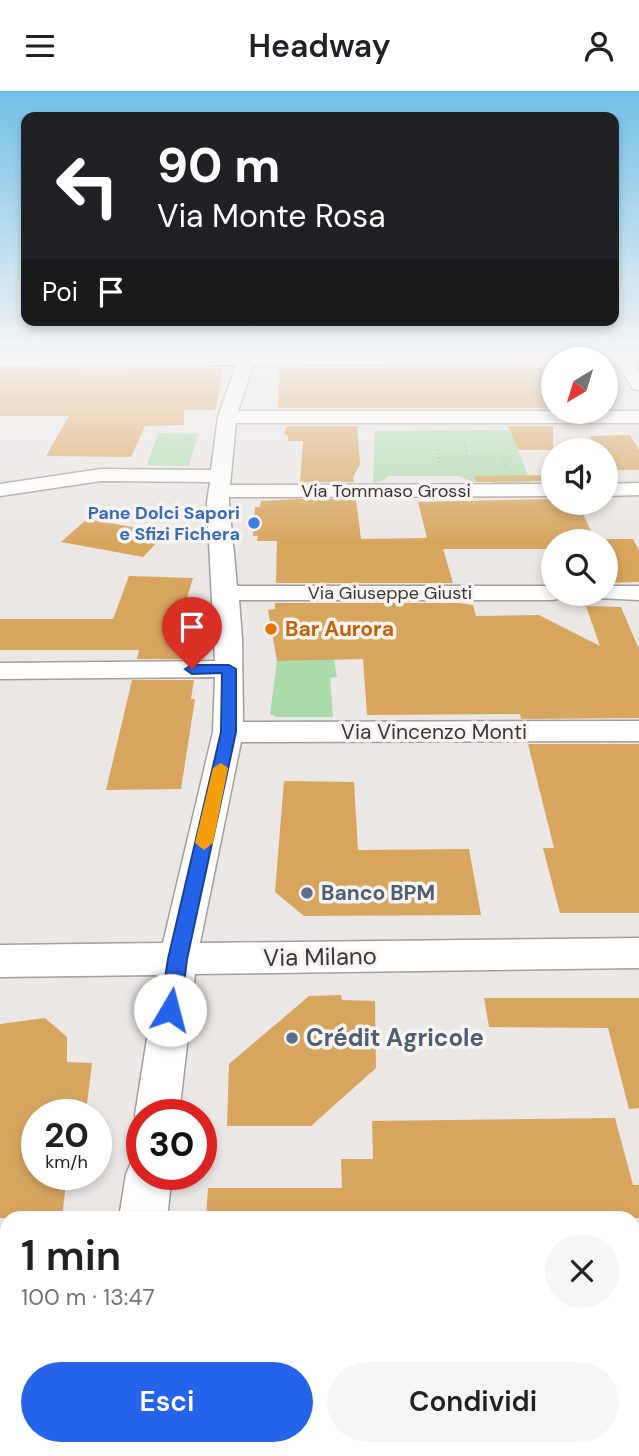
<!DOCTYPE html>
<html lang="it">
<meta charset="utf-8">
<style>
body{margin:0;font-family:"DM Sans",sans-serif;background:#f6f6f6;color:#202124;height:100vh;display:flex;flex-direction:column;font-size:26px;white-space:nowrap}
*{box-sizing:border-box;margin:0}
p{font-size:23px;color:#757577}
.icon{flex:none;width:38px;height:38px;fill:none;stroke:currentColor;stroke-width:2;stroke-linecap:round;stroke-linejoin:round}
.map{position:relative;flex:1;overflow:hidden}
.sheet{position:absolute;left:0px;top:1120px;width:640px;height:245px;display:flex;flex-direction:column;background:#fff;border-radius:21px 21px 0 0;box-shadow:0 4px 10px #0003}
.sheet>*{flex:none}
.guide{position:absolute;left:21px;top:21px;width:598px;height:214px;border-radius:14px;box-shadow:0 4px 10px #0003;background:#202124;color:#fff;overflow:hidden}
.needle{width:46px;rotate:218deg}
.controls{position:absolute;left:541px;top:256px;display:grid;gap:14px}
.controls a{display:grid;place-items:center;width:77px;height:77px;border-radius:50%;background:#fff;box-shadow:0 4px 10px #0003;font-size:35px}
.speed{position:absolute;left:21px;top:1008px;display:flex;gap:14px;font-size:35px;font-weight:700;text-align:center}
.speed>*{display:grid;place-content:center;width:91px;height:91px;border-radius:50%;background:#fff;box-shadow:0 4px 10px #0003;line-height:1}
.speed small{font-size:18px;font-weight:400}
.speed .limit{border:10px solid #d22;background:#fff;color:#111}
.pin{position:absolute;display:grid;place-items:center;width:60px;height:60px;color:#fff;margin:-72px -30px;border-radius:50% 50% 50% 0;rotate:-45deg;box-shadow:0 0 7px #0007}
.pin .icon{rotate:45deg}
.me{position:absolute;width:77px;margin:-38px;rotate:8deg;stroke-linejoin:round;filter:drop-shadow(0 0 5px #0008)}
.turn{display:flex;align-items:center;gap:24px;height:147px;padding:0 21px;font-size:32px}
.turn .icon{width:91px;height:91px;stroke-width:2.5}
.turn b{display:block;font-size:49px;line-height:60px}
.then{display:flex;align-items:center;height:66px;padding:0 21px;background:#0003;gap:14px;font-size:26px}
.round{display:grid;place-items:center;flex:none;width:74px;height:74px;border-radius:37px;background:#f6f6f6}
.head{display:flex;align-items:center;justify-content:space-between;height:119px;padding:0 21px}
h1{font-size:42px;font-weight:600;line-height:52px}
.primary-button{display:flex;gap:14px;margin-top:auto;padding:14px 21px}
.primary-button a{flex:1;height:80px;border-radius:42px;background:#2563eb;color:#fff;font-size:28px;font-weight:600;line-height:80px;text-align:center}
.primary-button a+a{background:#f6f6f6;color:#202124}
header{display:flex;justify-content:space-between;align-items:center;height:91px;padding:0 21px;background:#fff;font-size:32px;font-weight:600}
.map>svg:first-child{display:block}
.green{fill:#abdbab}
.building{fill:#d8a55f}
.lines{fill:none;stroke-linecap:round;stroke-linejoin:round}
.service-casing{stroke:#a19e9b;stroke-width:3}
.minor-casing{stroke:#a19e9b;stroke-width:3}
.path{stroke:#a9a6a4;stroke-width:2.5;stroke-dasharray:1 3.5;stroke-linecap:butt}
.service{fill:#fff;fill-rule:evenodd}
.minor{fill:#fff;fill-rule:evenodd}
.route{fill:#2563eb;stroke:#184099;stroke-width:2}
.slow{fill:#f59e0b}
.shop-dot{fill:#3f7fe0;stroke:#f7f4f1;stroke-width:2.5}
.food-dot{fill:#e8710a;stroke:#f7f4f1;stroke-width:2.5}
.service-dot{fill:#5c6f8a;stroke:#f7f4f1;stroke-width:2.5}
.labels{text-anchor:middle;stroke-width:7;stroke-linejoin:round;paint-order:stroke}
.far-street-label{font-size:18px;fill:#393736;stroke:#f7f4f1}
.far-shop-label{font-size:18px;font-weight:bold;fill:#366cbe;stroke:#f7f4f1;text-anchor:end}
.food-label{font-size:21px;font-weight:bold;fill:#c56008;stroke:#f7f4f1;text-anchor:start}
.street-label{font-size:21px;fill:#393736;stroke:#f7f4f1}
.service-label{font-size:21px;font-weight:bold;fill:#4e5e75;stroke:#f7f4f1;text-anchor:start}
.near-street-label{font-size:24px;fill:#393736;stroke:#f7f4f1}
.near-service-label{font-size:24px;font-weight:bold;fill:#4e5e75;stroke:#f7f4f1;text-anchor:start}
</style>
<header><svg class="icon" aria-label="menu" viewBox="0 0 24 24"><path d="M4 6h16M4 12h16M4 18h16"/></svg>Headway<svg class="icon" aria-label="person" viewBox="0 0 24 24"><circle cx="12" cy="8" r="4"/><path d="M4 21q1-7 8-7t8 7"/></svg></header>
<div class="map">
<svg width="639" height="1365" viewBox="0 0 639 1365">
<rect width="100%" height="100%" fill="#eae7e4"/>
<!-- green -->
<g class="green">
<path d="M510,339L531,392H492L489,385H474L475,392L458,385H389L382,390L373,392L375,340Z"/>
<path d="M158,342L198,343L189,375L147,374Z"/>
<path d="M334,568L337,586L330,587L333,626H276L270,623L277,570Z"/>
</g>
<!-- building -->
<g class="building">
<path d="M553,276V317H278L279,277Z"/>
<path d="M224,277L215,319H184V334L145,335L131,366L46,365L69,325H0V278Z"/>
<path d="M287,335H357L360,373L353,386L354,391H300L303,350H288V345L284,343Z"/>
<path d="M508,335H553V359H518Z"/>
<path d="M630,344L639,359V379H607L606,359H597L590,345Z"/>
<path d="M546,384L549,390L476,391L474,385Z"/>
<path d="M298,408H356L361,448L427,447L418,411L553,408V411L559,413H579L595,450H553V458H443L453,492H276L277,450H257L258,445H253L255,416H260L261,410Z"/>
<path d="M87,428L166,442L143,466L61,451Z"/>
<path d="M606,448H633L639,460V491L606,492Z"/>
<path d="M129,485L193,487L182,524H204L197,568H137L139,559H0V528H113Z"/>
<path d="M275,512H458L473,514L476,525L539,524L600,555L586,515L621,516L639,558V627L521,628L520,623L367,624L363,568L277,570L268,519L275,518Z"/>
<path d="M132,589H194L191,608H195L181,698L106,699Z"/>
<path d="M528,653H639V822H560L543,757H554Z"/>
<path d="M284,690L354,691L358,759L469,758L481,824L304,825L275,801Z"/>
<path d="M341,904L342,909L375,910L376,977L311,1035H227L229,973L309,905Z"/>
<path d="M484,907H639V1017L629,1018L608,937L489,936Z"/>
<path d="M45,927L67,946V971L92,972L87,1013L81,1024H37V1083H67L62,1127H0V933Z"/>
<path d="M615,1027L633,1094H639V1127H206L208,1097H342L341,1068H373L372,1030Z"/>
</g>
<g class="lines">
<defs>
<path id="service" d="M620,266H639V270L619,268Z"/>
<g id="minor">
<path d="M241,262H257L256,264L628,262L639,280V299L633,298L618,273H606V268H553V273L253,274L238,320H639V332H236L230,394L553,393V405L229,406V411L237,495H553V502H565L562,507L553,509H239L242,548L243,631L639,630V650L241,651L200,852L639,847V877L195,883L179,1024H142V1039L135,1024L157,884L0,886V854L163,852L213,641L215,586L0,588V572L215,570L207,411L210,391L101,390L0,405V393L101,378L211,379L218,326L236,274L0,275V265L240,264Z"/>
<path d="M639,392V404L606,405V393Z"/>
<path d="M606,495H639V509L597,507L594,502H606Z"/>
<path d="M142,1063V1083H172L167,1127H119L126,1083L133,1067Z"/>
<rect x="634" y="1212" width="5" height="52"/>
<path d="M97,1358H153L152,1365H96Z"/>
</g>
</defs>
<!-- service casing -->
<use href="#service" class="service-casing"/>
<!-- minor casing -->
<use href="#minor" class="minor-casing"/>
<!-- path -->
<g class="path">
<path d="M437,358L438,365"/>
<path d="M467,365H502L505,376"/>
<path d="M440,376L438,365H467L463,347"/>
</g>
<!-- service -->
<use href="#service" class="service"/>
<!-- minor -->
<use href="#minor" class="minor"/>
</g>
<!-- sky -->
<linearGradient id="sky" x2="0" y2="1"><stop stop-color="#71c0e7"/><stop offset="0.58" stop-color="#f6f4f3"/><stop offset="1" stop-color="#f6f4f3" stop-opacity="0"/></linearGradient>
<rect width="639" height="453" fill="url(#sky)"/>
<!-- route -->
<path class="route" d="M229,574L236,578V641L187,868L181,919L178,925L170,927L163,925L160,919L168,868L221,641L222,582L192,583L185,578L192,574Z"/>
<!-- slow -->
<path class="slow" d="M221,672L228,677L213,752L204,759L195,752L213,677Z"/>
<!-- markers -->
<circle class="shop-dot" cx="254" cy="432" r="7"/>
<circle class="food-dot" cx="271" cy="538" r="7"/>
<g class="service-dot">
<circle cx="307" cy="802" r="7"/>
<circle cx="292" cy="947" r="7"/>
</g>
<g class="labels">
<!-- far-street labels -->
<g class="far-street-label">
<text x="386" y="406">Via Tommaso Grossi</text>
<text x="390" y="508">Via Giuseppe Giusti</text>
</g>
<!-- far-shop labels -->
<g class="far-shop-label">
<text x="240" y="428">Pane Dolci Sapori<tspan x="240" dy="21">e Sfizi Fichera</tspan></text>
</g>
<!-- food labels -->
<g class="food-label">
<text x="285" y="545">Bar Aurora</text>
</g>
<!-- street labels -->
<g class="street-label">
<text x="434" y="648">Via Vincenzo Monti</text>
</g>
<!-- service labels -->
<g class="service-label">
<text x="321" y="809">Banco BPM</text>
</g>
<!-- near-street labels -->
<g class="near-street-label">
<text transform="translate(320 866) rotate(-1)" y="8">Via Milano</text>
</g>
<!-- near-service labels -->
<g class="near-service-label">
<text x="306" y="955">Crédit Agricole</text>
</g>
</g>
</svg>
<div class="controls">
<a><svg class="needle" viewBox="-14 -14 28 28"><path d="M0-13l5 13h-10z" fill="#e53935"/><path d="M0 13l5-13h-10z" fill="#757577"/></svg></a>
<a><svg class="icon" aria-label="sound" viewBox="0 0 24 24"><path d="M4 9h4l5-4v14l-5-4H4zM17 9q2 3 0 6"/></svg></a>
<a><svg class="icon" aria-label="search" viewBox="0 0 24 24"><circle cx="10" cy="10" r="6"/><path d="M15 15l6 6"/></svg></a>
</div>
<div class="speed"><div>20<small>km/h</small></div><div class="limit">30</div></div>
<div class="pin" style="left:192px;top:578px;background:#d93025"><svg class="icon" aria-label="arrive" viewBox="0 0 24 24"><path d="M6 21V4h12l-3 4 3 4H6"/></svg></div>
<svg class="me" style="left:170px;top:919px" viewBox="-20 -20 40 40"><circle r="19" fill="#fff"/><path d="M0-13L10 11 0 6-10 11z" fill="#2563eb"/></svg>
<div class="guide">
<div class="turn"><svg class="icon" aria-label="left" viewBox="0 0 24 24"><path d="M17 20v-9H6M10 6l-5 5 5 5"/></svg><div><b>90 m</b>Via Monte Rosa</div></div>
<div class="then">Poi<svg class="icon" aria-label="arrive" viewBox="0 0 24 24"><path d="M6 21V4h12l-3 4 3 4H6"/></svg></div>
</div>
<section class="sheet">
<div class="head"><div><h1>1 min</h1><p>100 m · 13:47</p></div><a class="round"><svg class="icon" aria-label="close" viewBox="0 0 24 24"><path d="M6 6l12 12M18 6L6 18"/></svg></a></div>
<div class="primary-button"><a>Esci</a><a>Condividi</a></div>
</section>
</div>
